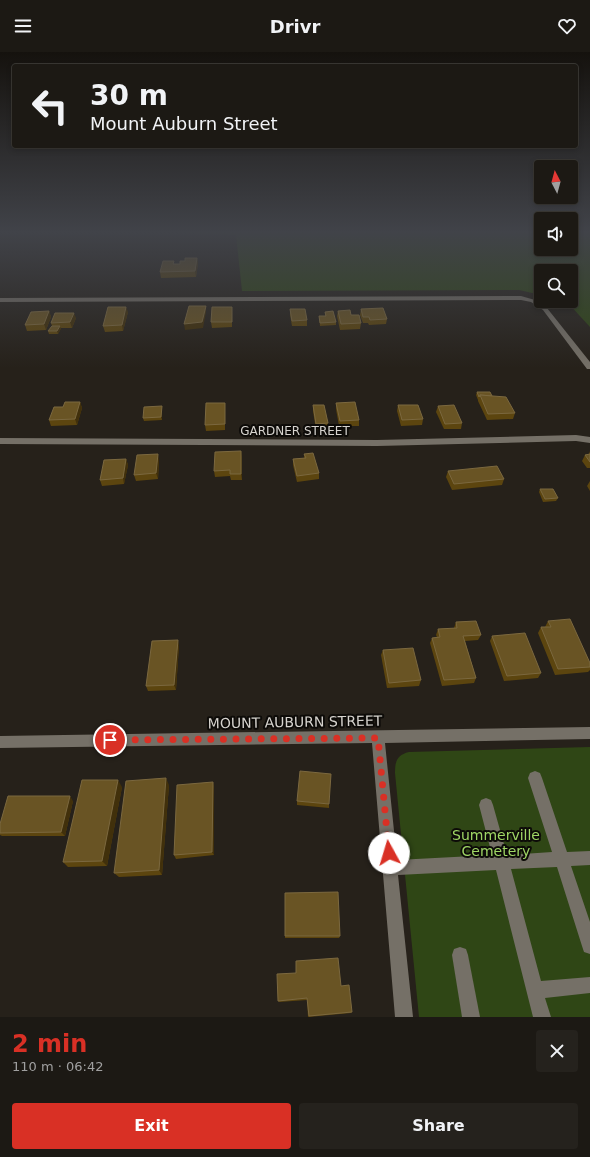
<!DOCTYPE html>
<meta charset="utf-8">
<style>
body{margin:0;font-family:"DejaVu Sans",sans-serif;background:#25221d;color:#f1f3f6;height:100vh;display:flex;flex-direction:column;font-size:15px;white-space:nowrap}
*{box-sizing:border-box;margin:0}
p{font-size:13px;color:#a0a0a0}
.icon{flex:none;width:22px;height:22px;fill:none;stroke:currentColor;stroke-width:2;stroke-linecap:round;stroke-linejoin:round}
.map{position:relative;height:965px;overflow:hidden}
.sheet{display:flex;flex-direction:column;background:#1c1914;flex:1}
.sheet>*{flex:none}
.hud{position:absolute;left:12px;top:12px;width:566px;height:84px;border-radius:4px;box-shadow:0 2px 6px #0003,0 0 0 1px #3a3834;background:#1c1914;color:#f1f3f6;overflow:hidden}
.needle{width:26px;rotate:354deg}
.buttons{position:absolute;left:534px;top:108px;display:grid;gap:8px}
.buttons a{display:grid;place-items:center;width:44px;height:44px;border-radius:4px;background:#1c1914;box-shadow:0 2px 6px #0003,0 0 0 1px #3a3834;font-size:20px}
.pin{position:absolute;display:grid;place-items:center;width:34px;height:34px;color:#fff;margin:-17px;border:2px solid #fff;border-radius:50%;box-shadow:0 1px 4px #0007}
.me{position:absolute;width:44px;margin:-22px;rotate:354deg;stroke-linejoin:round;filter:drop-shadow(0 0 3px #0008)}
.turn{display:flex;align-items:center;gap:14px;height:84px;padding:0 12px;font-size:18px}
.turn .icon{width:52px;height:52px;stroke-width:2.5}
.turn b{display:block;font-size:28px;line-height:34px}
.round{display:grid;place-items:center;flex:none;width:42px;height:42px;border-radius:4px;background:#25221d}
.head{display:flex;align-items:center;justify-content:space-between;height:68px;padding:0 12px}
h1{font-size:24px;font-weight:600;line-height:30px;color:#d93025}
.primary-button{display:flex;gap:8px;margin-top:auto;padding:8px 12px}
.primary-button a{flex:1;height:46px;border-radius:4px;background:#d93025;color:#fff;font-size:16px;font-weight:600;line-height:46px;text-align:center}
.primary-button a+a{background:#25221d;color:#f1f3f6}
header{display:flex;justify-content:space-between;align-items:center;height:52px;padding:0 12px;background:#1c1914;font-size:18px;font-weight:600}
.map>svg:first-child{display:block}
.green{fill:#2f4615}
.lines{fill:none;stroke-linecap:round;stroke-linejoin:round}
.minor{fill:#757067;fill-rule:evenodd}
.wall{fill:#5c450f}
.shaded-wall{fill:#41300b}
.building{fill:#695424;stroke:#7b683f}
.route{stroke:#d93025;stroke-width:7;stroke-dasharray:0 12.6}
.labels{text-anchor:middle;stroke-width:4;stroke-linejoin:round;paint-order:stroke}
.street-label{font-size:12px;fill:#d7d4cf;stroke:#0d0b08}
.near-street-label{font-size:14px;fill:#d7d4cf;stroke:#0d0b08}
.near-park-label{font-size:14px;fill:#9fd665;stroke:#0d0b08}
</style>
<header><svg class="icon" aria-label="menu" viewBox="0 0 24 24"><path d="M4 6h16M4 12h16M4 18h16"/></svg>Drivr<svg class="icon" aria-label="heart" viewBox="0 0 24 24"><path d="M12 20l-8-8c-3-5 5-10 8-4 3-6 11-1 8 4z"/></svg></header>
<div class="map">
<svg width="590" height="965" viewBox="0 0 590 965">
<rect width="100%" height="100%" fill="#26211a"/>
<!-- green -->
<g class="green">
<path d="M163,180H541V197H571V180H590V275L567,250L563,249H571V219H541V243L519,238L242,239L236,183Z"/>
<path d="M590,695V965H419L395,721C395,709 397,703 409,700Z"/>
</g>
<g class="lines">
<!-- minor -->
<g class="minor">
<path d="M521,244L535,248L547,256L590,310V317H587L543,258L531,250L521,248L0,250V246Z"/>
<path d="M576,383L590,385V391L576,389L377,394L0,392V386L377,388Z"/>
<path d="M590,675V687L385,691L397,808L492,803L479,753L481,748L486,746L491,748L493,753L507,803L552,800L528,726L530,721L535,719L540,721L542,726L567,800L590,799V813L571,814L590,870V902L584,900L582,894L557,815L511,817L541,929L590,925V941L545,946L551,965H533L496,818L398,823L413,965H395L372,691L0,696V684Z"/>
<path d="M460,895L466,897L468,903L480,965H462L452,903L454,897Z"/>
</g>
</g>
<!-- wall -->
<g class="wall">
<path d="M197,206L198,211L196,225L161,226L160,220L174,209V212H180Z"/>
<path d="M232,255V275L212,276L211,270Z"/>
<path d="M290,257L307,268V274H292L290,263Z"/>
<path d="M361,257L387,267L386,272L369,273L368,271H363L360,263Z"/>
<path d="M49,259L51,265L46,278L27,279L25,273Z"/>
<path d="M338,259L351,263L361,271L360,277L340,278L337,264Z"/>
<path d="M128,260L123,279L105,280L103,274Z"/>
<path d="M325,260L336,270V273L320,274L319,264H325Z"/>
<path d="M76,266L72,276H61L58,282H49L48,279L52,274L51,271Z"/>
<path d="M477,340L492,344L515,361L513,367L487,368L478,349V348L476,343Z"/>
<path d="M80,350L82,356L77,373L51,374L49,368L63,355Z"/>
<path d="M336,351L359,368V374H339L336,357Z"/>
<path d="M313,353L328,371L327,377L316,378L313,359Z"/>
<path d="M398,353L423,367L422,373L401,374L397,359Z"/>
<path d="M162,354V368L144,369L143,366Z"/>
<path d="M438,354L462,371L461,377H444L436,360Z"/>
<path d="M225,357V378L206,379L205,373Z"/>
<path d="M590,399V416H587L582,409L585,403L589,402Z"/>
<path d="M304,402L319,421V427L297,430L293,413V407L304,406Z"/>
<path d="M242,405V428H231L230,424L215,425L214,419Z"/>
<path d="M126,407L128,413L124,432L102,434L100,428Z"/>
<path d="M159,408L158,427L136,429L134,423Z"/>
<path d="M448,419L504,427L502,433L452,438L446,425Z"/>
<path d="M590,429V439L587,434Z"/>
<path d="M540,437L558,446L556,449L543,450L539,440Z"/>
<path d="M548,569L590,611V618L588,620L555,623L538,581L541,575H545Z"/>
<path d="M456,570L481,583L478,588L465,589L476,626L474,631L442,634L430,591L432,586L437,585L436,583L438,577L454,576Z"/>
<path d="M492,584L541,621L538,626L504,629L490,589Z"/>
<path d="M179,593L176,638L148,639L146,634Z"/>
<path d="M383,598L421,628L419,634L387,636L381,603Z"/>
<path d="M169,733L162,823L119,825L114,821Z"/>
<path d="M214,734V803L176,807L174,803Z"/>
<path d="M122,735L107,814L68,815L63,810Z"/>
<path d="M73,749L65,784H2L0,783V772Z"/>
<path d="M297,749L329,752V756L297,753Z"/>
<path d="M285,841L340,884L339,886H285Z"/>
<path d="M341,934L352,960L351,961L308,965L307,948L279,950L278,949Z"/>
</g>
<!-- shaded-wall -->
<g class="shaded-wall">
<path d="M197,206L198,211L196,225L195,219Z"/>
<path d="M206,254V260L203,276L185,278L184,272Z"/>
<path d="M126,255L128,260L123,279L122,273Z"/>
<path d="M49,259L51,265L46,278L44,272Z"/>
<path d="M74,261L76,266L72,276L70,270Z"/>
<path d="M60,274L61,277L58,282L57,279Z"/>
<path d="M80,350L82,356L77,373L75,367Z"/>
<path d="M162,354V368L161,365Z"/>
<path d="M241,399L242,405V428L241,422Z"/>
<path d="M158,402L159,408L158,427L156,421Z"/>
<path d="M126,407L128,413L124,432L123,426Z"/>
<path d="M178,588L179,593L176,638L174,633Z"/>
<path d="M166,726L169,733L162,823L159,818Z"/>
<path d="M118,728L122,735L107,814L102,809Z"/>
<path d="M213,730L214,734V803L212,800Z"/>
<path d="M70,744L73,749L65,784L61,780Z"/>
</g>
<!-- building -->
<g class="building">
<path d="M185,206H197L195,219L160,220L163,209H174L173,212H180V209H185Z"/>
<path d="M189,254H206L202,270L184,272Z"/>
<path d="M108,255H126L122,273L103,274Z"/>
<path d="M212,255H232V270H211Z"/>
<path d="M383,256L387,267L370,268L369,265H363L361,257Z"/>
<path d="M290,257H305L307,268L292,269Z"/>
<path d="M350,258L351,263H359L361,271L341,272L338,259Z"/>
<path d="M49,259L44,272L25,273L31,260Z"/>
<path d="M333,259L336,270L320,271L319,264H326L325,260Z"/>
<path d="M55,261H74L70,270L51,271Z"/>
<path d="M52,274H60L57,279H48Z"/>
<path d="M477,340H490L492,344L480,343L479,345Z"/>
<path d="M480,343L506,345L515,361L488,362Z"/>
<path d="M65,350H80L75,367L49,368L54,355H63Z"/>
<path d="M355,350L359,368L340,369L336,351Z"/>
<path d="M206,351H225V372L205,373Z"/>
<path d="M313,353H324L328,371L316,372Z"/>
<path d="M398,353H418L423,367L402,368Z"/>
<path d="M454,353L462,371L445,372L438,354Z"/>
<path d="M162,354L161,365L143,366L144,355Z"/>
<path d="M241,399V422H230V418L214,419L215,400Z"/>
<path d="M313,401L319,421L297,424L293,407L306,406L304,402Z"/>
<path d="M158,402L156,421L134,423L137,403Z"/>
<path d="M590,402V410L585,403Z"/>
<path d="M126,407L123,426L100,428L104,408Z"/>
<path d="M497,414L504,427L454,432L448,419Z"/>
<path d="M540,437H553L558,446L545,447Z"/>
<path d="M570,567L590,611V615L558,617L541,575H551L548,569Z"/>
<path d="M476,569L481,583L463,584L476,626L444,628L432,586L440,585L438,577L457,576L456,570Z"/>
<path d="M525,581L541,621L507,624L492,584Z"/>
<path d="M178,588L174,633L146,634L152,589Z"/>
<path d="M413,596L421,628L389,631L383,598Z"/>
<path d="M300,719L331,722L329,752L297,749Z"/>
<path d="M166,726L159,818L114,821L126,729Z"/>
<path d="M82,728H118L102,809L63,810Z"/>
<path d="M213,730L212,800L174,803L177,733Z"/>
<path d="M8,744H70L61,780L0,781V772Z"/>
<path d="M338,840L340,884H285V841Z"/>
<path d="M338,906L341,934L349,933L352,960L309,964L307,946L278,949L277,922L296,921V909Z"/>
</g>
<!-- sky -->
<linearGradient id="sky" x2="0" y2="1"><stop stop-color="#15120e"/><stop offset="0.57" stop-color="#414349"/><stop offset="1" stop-color="#414349" stop-opacity="0"/></linearGradient>
<rect width="590" height="316" fill="url(#sky)"/>
<g class="lines">
<!-- route -->
<path class="route" d="M110,688L378,686L389,801"/>
</g>
<g class="labels">
<!-- street labels -->
<g class="street-label">
<text x="295" y="383">GARDNER STREET</text>
</g>
<!-- near-street labels -->
<g class="near-street-label">
<text transform="translate(295 670) rotate(-1)" y="5">MOUNT AUBURN STREET</text>
</g>
<!-- near-park labels -->
<g class="near-park-label">
<text x="496" y="788">Summerville<tspan x="496" dy="16">Cemetery</tspan></text>
</g>
</g>
</svg>
<div class="buttons">
<a><svg class="needle" viewBox="-14 -14 28 28"><path d="M0-13l5 13h-10z" fill="#e53935"/><path d="M0 13l5-13h-10z" fill="#a0a0a0"/></svg></a>
<a><svg class="icon" aria-label="sound" viewBox="0 0 24 24"><path d="M4 9h4l5-4v14l-5-4H4zM17 9q2 3 0 6"/></svg></a>
<a><svg class="icon" aria-label="search" viewBox="0 0 24 24"><circle cx="10" cy="10" r="6"/><path d="M15 15l6 6"/></svg></a>
</div>
<div class="pin" style="left:110px;top:688px;background:#d93025"><svg class="icon" aria-label="arrive" viewBox="0 0 24 24"><path d="M6 21V4h12l-3 4 3 4H6"/></svg></div>
<svg class="me" style="left:389px;top:801px" viewBox="-20 -20 40 40"><circle r="19" fill="#fff"/><path d="M0-13L10 11 0 6-10 11z" fill="#d93025"/></svg>
<div class="hud">
<div class="turn"><svg class="icon" aria-label="left" viewBox="0 0 24 24"><path d="M17 20v-9H6M10 6l-5 5 5 5"/></svg><div><b>30 m</b>Mount Auburn Street</div></div>
</div>
</div>
<section class="sheet">
<div class="head"><div><h1>2 min</h1><p>110 m · 06:42</p></div><a class="round"><svg class="icon" aria-label="close" viewBox="0 0 24 24"><path d="M6 6l12 12M18 6L6 18"/></svg></a></div>
<div class="primary-button"><a>Exit</a><a>Share</a></div>
</section>
